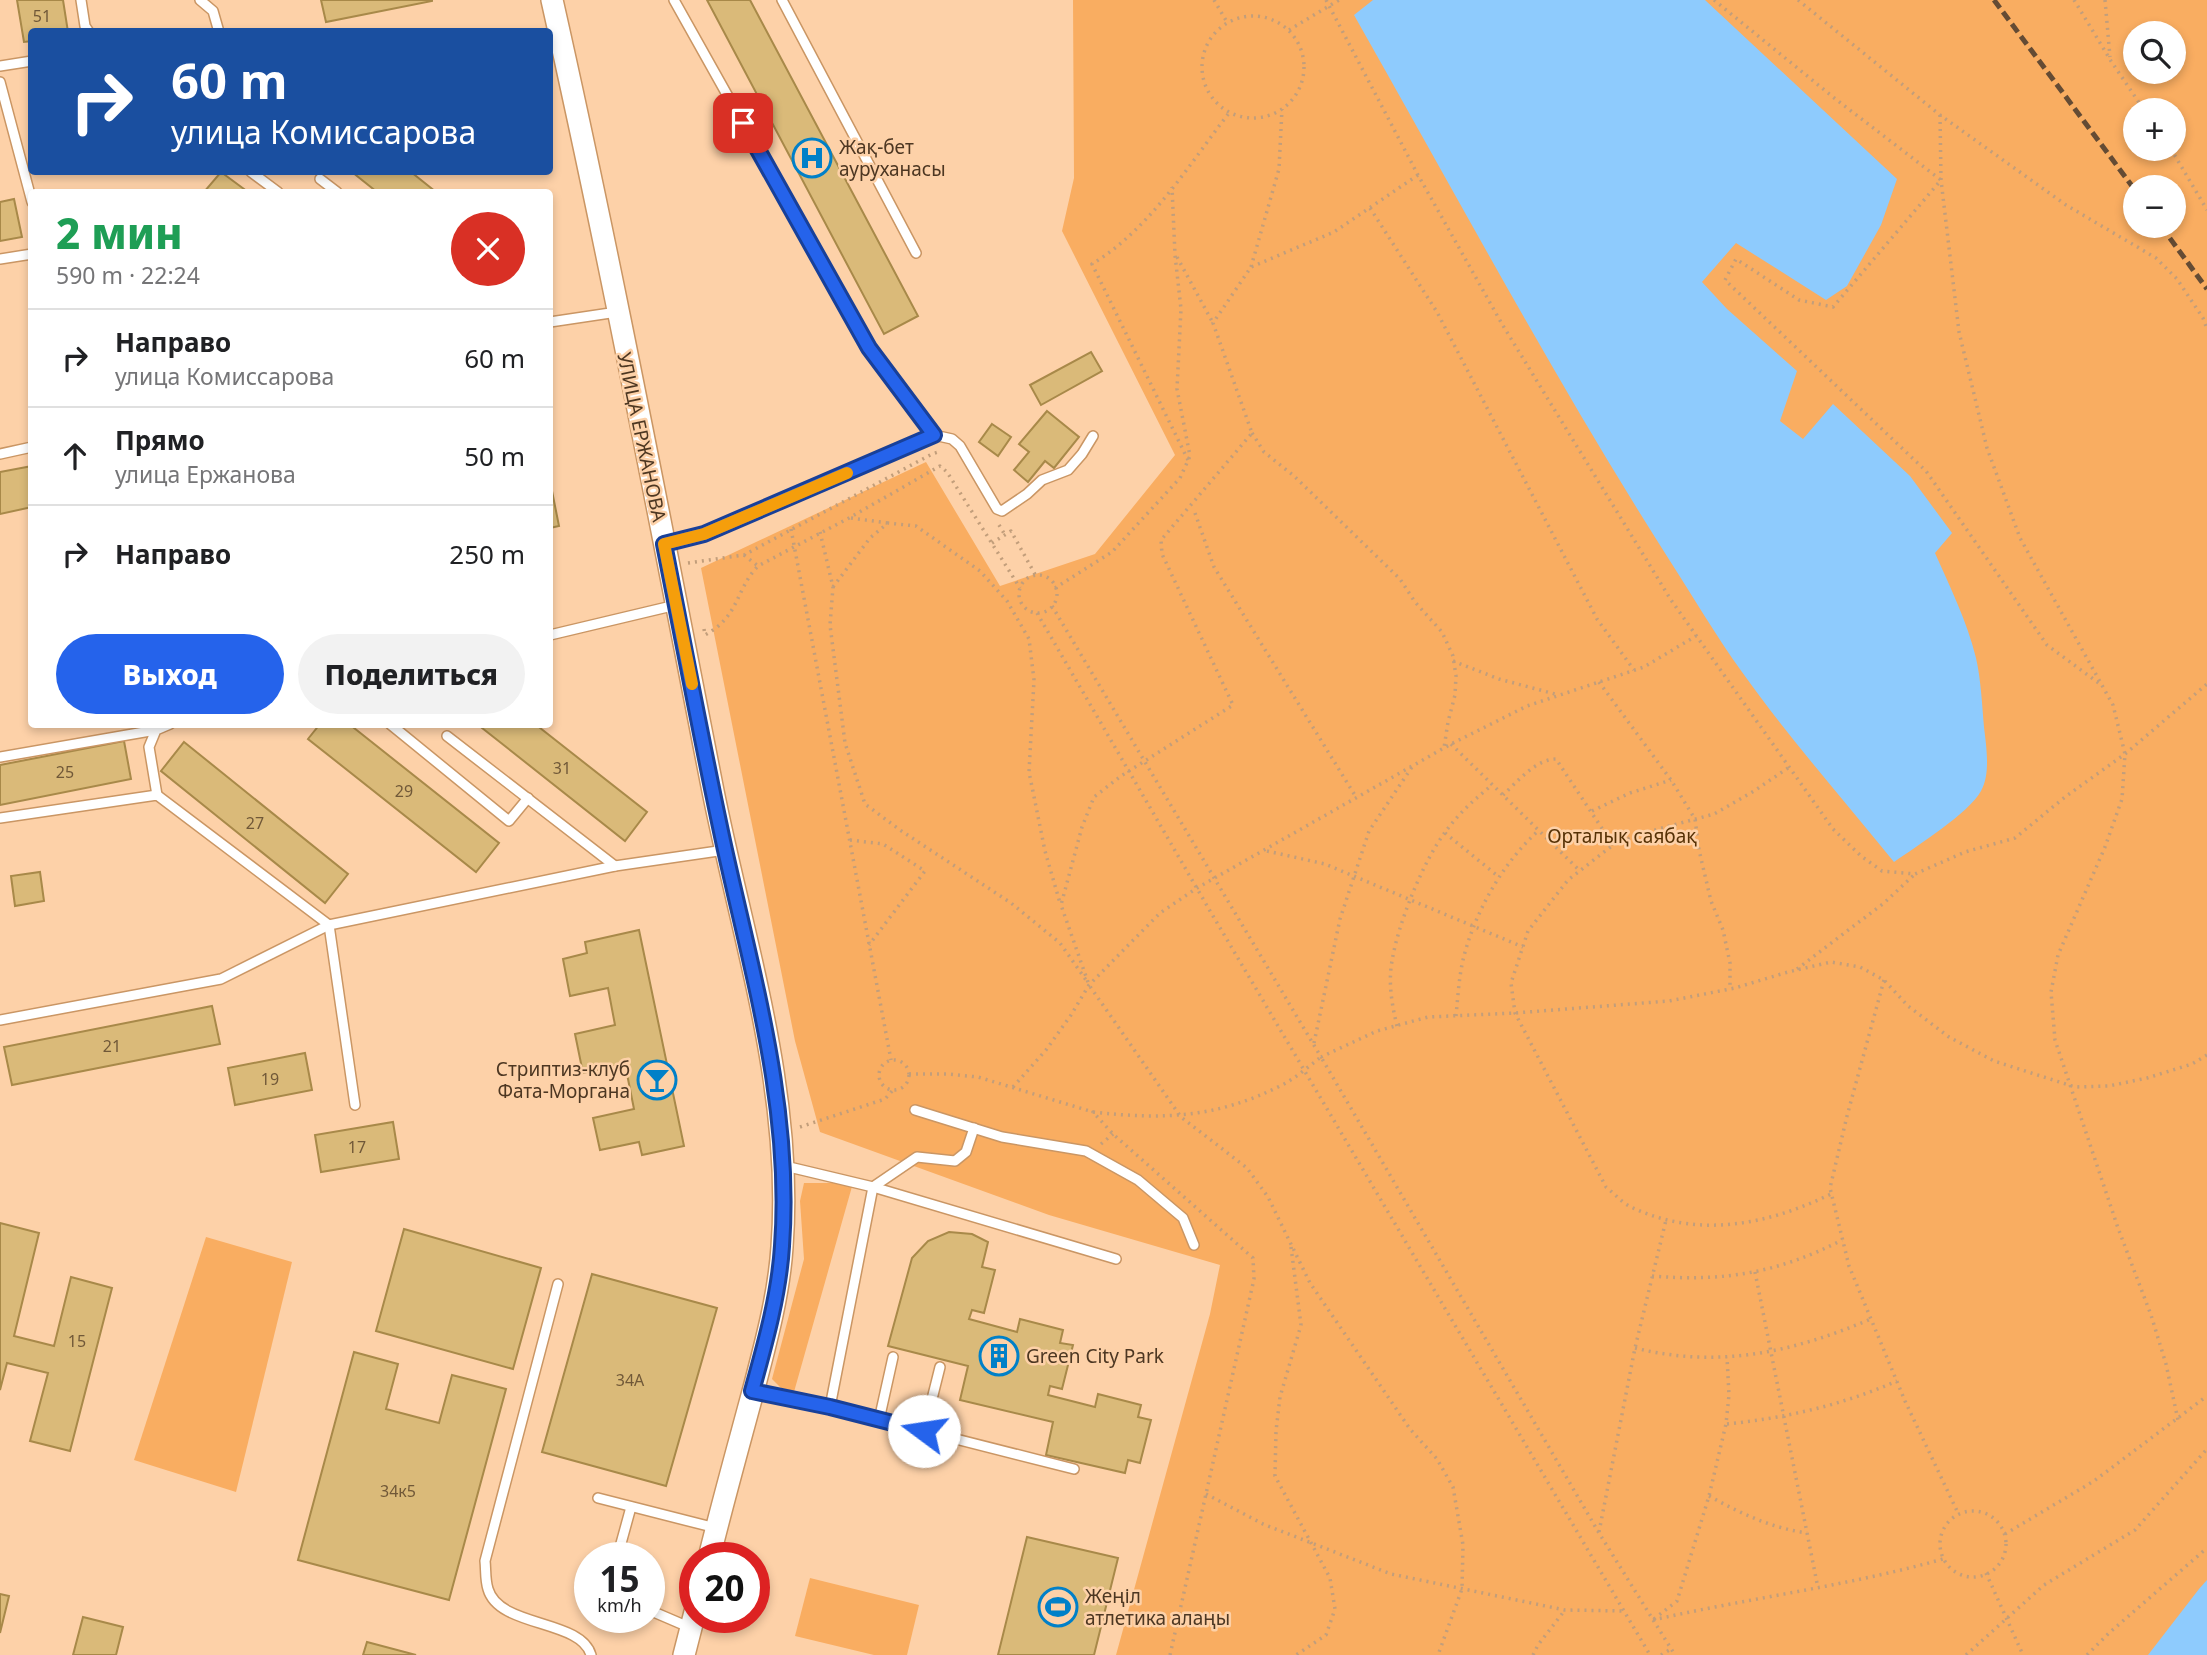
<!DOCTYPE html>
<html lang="ru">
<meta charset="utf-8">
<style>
body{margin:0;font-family:"Noto Sans",sans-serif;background:#f2f2f2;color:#202124;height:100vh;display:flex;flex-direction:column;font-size:26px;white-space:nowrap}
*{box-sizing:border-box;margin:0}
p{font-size:23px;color:#757577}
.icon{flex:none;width:38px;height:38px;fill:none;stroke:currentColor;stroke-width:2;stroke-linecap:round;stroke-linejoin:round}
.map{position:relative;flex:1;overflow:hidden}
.panel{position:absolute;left:28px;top:189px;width:525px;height:539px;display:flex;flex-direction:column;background:#fff;border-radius:7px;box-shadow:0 4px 10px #0003}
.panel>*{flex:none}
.top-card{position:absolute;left:28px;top:28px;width:525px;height:147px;border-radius:7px;box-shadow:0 4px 10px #0003;background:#1a4fa0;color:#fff;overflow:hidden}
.tools{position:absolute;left:2123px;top:21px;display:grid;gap:14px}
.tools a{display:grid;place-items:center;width:63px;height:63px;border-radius:50%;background:#fff;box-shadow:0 4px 10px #0003;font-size:35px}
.speed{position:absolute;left:574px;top:1542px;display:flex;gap:14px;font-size:35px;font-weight:700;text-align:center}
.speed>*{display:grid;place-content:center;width:91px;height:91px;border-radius:50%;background:#fff;box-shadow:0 4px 10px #0003;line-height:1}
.speed small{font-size:18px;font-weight:400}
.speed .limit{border:10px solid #d22;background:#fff;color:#111}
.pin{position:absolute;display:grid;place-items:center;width:60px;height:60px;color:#fff;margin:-30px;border-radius:14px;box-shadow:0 4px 10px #0006}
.me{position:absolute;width:77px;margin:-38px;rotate:284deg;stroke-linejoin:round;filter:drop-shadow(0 0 5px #0008)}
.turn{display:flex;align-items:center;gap:24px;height:147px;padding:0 28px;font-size:32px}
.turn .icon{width:91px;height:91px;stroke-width:2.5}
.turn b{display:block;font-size:49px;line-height:60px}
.round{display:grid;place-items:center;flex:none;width:74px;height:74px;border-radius:37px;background:#f2f2f2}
.headline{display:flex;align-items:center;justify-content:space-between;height:119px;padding:0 28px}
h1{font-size:42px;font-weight:800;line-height:52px;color:#1e9e55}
.button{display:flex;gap:14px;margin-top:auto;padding:14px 28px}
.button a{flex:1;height:80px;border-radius:42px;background:#2563eb;color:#fff;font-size:28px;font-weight:800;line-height:80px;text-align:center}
.button a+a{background:#f2f2f2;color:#202124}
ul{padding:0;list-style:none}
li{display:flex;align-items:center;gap:21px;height:98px;padding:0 28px;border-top:2px solid #e0e0e0}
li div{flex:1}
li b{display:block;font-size:26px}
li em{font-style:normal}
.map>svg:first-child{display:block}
.green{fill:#f9ad61;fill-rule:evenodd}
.water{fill:#8ecbfd}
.building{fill:#daba79;stroke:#a88949;stroke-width:2}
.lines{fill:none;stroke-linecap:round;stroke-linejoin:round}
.service-casing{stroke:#ca9664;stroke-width:12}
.tertiary-casing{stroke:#ca9664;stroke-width:24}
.path{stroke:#c29e7b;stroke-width:3.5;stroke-dasharray:2 5;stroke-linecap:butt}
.service{stroke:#fff;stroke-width:9}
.tertiary{stroke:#fff;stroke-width:21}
.rail{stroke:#644b34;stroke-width:5;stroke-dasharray:10 5;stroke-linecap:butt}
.route-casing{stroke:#184099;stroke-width:18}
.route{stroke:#2563eb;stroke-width:12}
.slow{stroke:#f59e0b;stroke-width:12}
.labels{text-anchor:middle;stroke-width:5;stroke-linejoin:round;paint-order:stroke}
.number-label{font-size:16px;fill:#705838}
.poi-label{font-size:19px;fill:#4d3722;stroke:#fdd1a8;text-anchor:start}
.street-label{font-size:19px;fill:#4d3722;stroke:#fdd1a8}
.park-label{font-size:19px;fill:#563105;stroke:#fdd1a8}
</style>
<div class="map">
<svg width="2207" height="1655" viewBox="0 0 2207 1655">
<rect width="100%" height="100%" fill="#fdd1a8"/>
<!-- green -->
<g class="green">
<path d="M1073,0H2207V1655H1116L1210,1314L1220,1265L1049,1215L820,1132L795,1041L701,568L926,462L1000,586L1095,554L1175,455L1062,231L1074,178ZM2135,33H2174V72H2135ZM2135,110H2174V149H2135ZM2135,187H2174V226H2135Z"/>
<path d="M804,1183H853L792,1399L772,1379L804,1259L800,1201Z"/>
<path d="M206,1237L292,1262L236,1492L134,1460Z"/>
<path d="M810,1578L919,1605L907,1655H874L795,1636Z"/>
</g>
<!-- water -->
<g class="water">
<path d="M1373,0H1705L1897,179L1881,225L1847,286L1826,300L1736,243L1702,282L1727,309L1797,371L1780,421L1803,439L1833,404L1910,476L1952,533L1935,553C1950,587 1967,621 1976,658C1981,680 1982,704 1984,727C1986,745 1991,774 1981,791C1969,813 1917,846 1894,862C1843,799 1789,738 1742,672C1716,636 1694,598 1670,561C1557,384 1458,198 1354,15Z"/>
<path d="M2207,1580V1655H2148L2199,1589Z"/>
</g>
<!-- building -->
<g class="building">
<path d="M17,0H63L68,32H32V41L24,42Z"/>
<path d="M321,0H432V1L326,22Z"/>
<path d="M707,0H750L918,316L884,334Z"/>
<path d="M221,172L248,192H204Z"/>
<path d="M352,172H411L436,192H377Z"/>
<path d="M14,199L22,237L0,241V202Z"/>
<path d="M1091,352L1102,371L1041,405L1030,385Z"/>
<path d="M1047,411L1079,437L1054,468L1045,461L1028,482L1014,470L1029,452L1019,444Z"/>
<path d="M992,424L1011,437L998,456L979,442Z"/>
<path d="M32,466V507L0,514V472Z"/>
<path d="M550,486H551L559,526L550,528Z"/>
<path d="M320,724H349L499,843L476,872L308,739Z"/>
<path d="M477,724H535L647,812L625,841Z"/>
<path d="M124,741L131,779L0,805V765Z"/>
<path d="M184,742L348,874L325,903L161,771Z"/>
<path d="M40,872L44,901L15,906L11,876Z"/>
<path d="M639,930L684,1146L642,1155L639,1142L600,1150L593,1118L634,1109L625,1064L583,1073L575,1034L615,1025L608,988L570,996L563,959L587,953L585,942Z"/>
<path d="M212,1006L220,1044L12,1085L4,1047Z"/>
<path d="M305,1053L312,1090L235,1105L228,1068Z"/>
<path d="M393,1122L399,1159L321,1172L315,1135Z"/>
<path d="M0,1223L39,1233L14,1336L54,1346L71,1277L112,1288L70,1451L30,1441L48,1373L7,1363L0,1390Z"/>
<path d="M404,1229L541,1268L513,1369L376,1331Z"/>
<path d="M949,1232L972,1234L988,1242L982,1267L995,1270L984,1313L972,1310L969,1319L1017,1332L1020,1319L1063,1330L1060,1343L1073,1345L1062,1389L1050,1386L1048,1395L1095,1407L1098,1394L1141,1405L1138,1417L1151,1420L1140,1463L1128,1460L1125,1473L1046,1455L1053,1422L960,1400L968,1366L888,1346L912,1258L928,1241Z"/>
<path d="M592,1274L717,1308L666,1486L542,1452Z"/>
<path d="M354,1352L398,1364L386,1409L439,1423L452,1375L506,1389L449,1600L298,1560Z"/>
<path d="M1027,1537L1118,1558L1094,1655H998Z"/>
<path d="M0,1594L9,1596L0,1633Z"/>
<path d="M83,1617L123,1627L116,1655H73Z"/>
<path d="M367,1642L416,1655H363Z"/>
</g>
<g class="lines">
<defs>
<g id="service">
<path d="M81,0L85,26L89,32"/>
<path d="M200,0L213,11L219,32"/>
<path d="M674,0L869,348L934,435"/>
<path d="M782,0L916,253"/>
<path d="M0,66L32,61"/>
<path d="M0,82L32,202"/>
<path d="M251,172L278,192"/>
<path d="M320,179L337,192"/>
<path d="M0,259L32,254"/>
<path d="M550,322L617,312"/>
<path d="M0,454L32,447"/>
<path d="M666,544L704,534L934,435L952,439L960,446L997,509L1002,511L1027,494L1042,480L1068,470L1082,454L1093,436"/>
<path d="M550,635L676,605"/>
<path d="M390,724L509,821L528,798"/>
<path d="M447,736L615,866"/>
<path d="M0,757L156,730"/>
<path d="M157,795L149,747L156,730L170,724"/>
<path d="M0,818L157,795L329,925L355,1105"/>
<path d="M0,1020L221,979L329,925L615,866L725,850"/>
<path d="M915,1110L1002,1137L1086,1151L1138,1180L1183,1218L1194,1245"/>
<path d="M873,1187L1116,1259"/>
<path d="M873,1187L917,1157L955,1161L966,1152L974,1128"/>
<path d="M558,1284L485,1561C486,1569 485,1580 488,1589C499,1628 581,1619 591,1655"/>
<path d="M754,1392L830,1407L873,1187L785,1166"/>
<path d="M830,1407L1074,1469"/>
<path d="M879,1420L893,1357"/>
<path d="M924,1431L940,1367"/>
<path d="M598,1498L716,1528"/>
<path d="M617,1558L631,1507"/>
<path d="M649,1610L691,1628"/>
</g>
<g id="tertiary">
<path d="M552,0C611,262 661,527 713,791C743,941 794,1091 782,1247C779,1294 766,1342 754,1388C739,1444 723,1501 709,1558"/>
<path d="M684,1655L695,1612"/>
</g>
</defs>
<!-- service casing -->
<use href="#service" class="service-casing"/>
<!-- tertiary casing -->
<use href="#tertiary" class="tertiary-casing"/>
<!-- path -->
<g class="path">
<path d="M1214,0L1227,22"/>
<path d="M1326,0L1418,175L1502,324L1671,600L1833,829L1861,856L1882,871L1915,874L1965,852L2015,838L2065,797L2125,754L2207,684"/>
<path d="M1714,0L1833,97L1941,180L1833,307L1799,300L1736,259L1725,280L1926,471L2047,645L2100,684"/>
<path d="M1798,0L1940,115L2066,205L2156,258L2177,279L2203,318L2207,329"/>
<path d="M2074,0L2111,61L2144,110"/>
<path d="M2105,0L2110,57"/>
<circle cx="1253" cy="67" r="51"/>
<path d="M1289,30L1339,0"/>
<path d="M1940,115L1941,180L1959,332L1987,448L2020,538L2113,705L2125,754L2122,799L2105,847L2058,955L2051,992L2055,1040L2118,1228L2151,1315L2166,1364L2178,1420"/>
<path d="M2171,149L2207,210"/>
<path d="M1418,175L1334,232L1251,267L1213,323L1252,433L1161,540L1162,554L1233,705L1121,776L1094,797L1082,827L1061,905L1089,985L1181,1117L1247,1168L1268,1197L1310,1283L1410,1429L1437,1459L1453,1487L1463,1545L1462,1589L1438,1655"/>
<path d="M1370,208L1437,312L1597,619L1634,670"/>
<path d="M1177,257L1213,323"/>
<path d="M1251,267L1279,169L1282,109"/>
<path d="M1252,433L1264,452L1294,476L1400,579L1415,602L1442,632L1453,656L1456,676L1455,695L1448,722L1444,748"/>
<path d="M1188,460L1092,264C1150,229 1188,166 1229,113"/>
<path d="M1195,513L1214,567L1356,797"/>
<path d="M851,518L888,523"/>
<path d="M999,525L1005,535"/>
<path d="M791,529L891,1060"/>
<path d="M820,532L833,587L830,625L845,743L865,804L900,830L1011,903L1060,943L1086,980"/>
<path d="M992,543L1011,531L1036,576"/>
<path d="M744,555L758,566"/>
<path d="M688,563L744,555L932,454L941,451"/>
<circle cx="1038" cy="594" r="19"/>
<path d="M833,587L870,538L888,523L916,526L980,571L1007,601L1029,639L1034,680L1029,772L1045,851L1060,903"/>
<path d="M1055,588L1112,552L1180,478L1190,456L1177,389L1181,309L1175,255L1172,187"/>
<path d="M1052,606L1321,1057L1377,1031L1428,1017L1515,1013L1669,1001L1735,988L1788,972L1831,962L1860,967L1884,980L1908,1006L1949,1037L1994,1061L2075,1087L2109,1086L2147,1078L2192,1064L2207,1055"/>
<path d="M1037,613L1213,916L1650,1655"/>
<path d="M704,629L705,635C740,616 735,590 758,566L849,518L940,466L947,472L1020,588"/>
<path d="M1453,661L1499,679L1555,694"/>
<path d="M1599,682L1671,780L1695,819L1699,850L1711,901L1723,930L1730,963V989"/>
<path d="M1451,744L1580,871"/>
<path d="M1788,768L1754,791L1714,814L1640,834L1613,845L1568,880L1528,931L1511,983L1515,1013L1606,1187C1614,1193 1622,1203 1631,1207C1698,1239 1767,1225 1831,1194"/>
<path d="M1503,795C1517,782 1536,759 1556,759L1613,845"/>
<path d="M1592,811L1630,793L1671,780"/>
<path d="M1445,833L1499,877"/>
<path d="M850,840L883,844L925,871L869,945"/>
<path d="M1267,851L1325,864L1523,947"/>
<path d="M1797,969L1884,903L1915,874"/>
<path d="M1884,980L1847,1116L1830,1188L1849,1266L1905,1401L1958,1513"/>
<path d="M1456,1016C1458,996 1459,975 1464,956C1476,910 1503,863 1538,831"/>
<path d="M1397,1026C1392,1005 1388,983 1392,961C1398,924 1423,861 1446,831C1459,813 1475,799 1492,785"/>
<path d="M1314,1043L1340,919L1369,831L1412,767"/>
<circle cx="894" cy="1075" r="15"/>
<path d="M909,1074H948L978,1077L1093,1112"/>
<path d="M1013,1087L1046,1050L1071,1015L1089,985L1160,913L1197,888L1451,744L1527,706L1644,667L1696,636"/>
<path d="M800,1127L885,1099L894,1089"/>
<path d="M1101,1144L1113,1134"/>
<path d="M1291,1247L1301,1325L1280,1397L1276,1431L1275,1476L1330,1578L1335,1609L1326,1635L1296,1655"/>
<path d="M1755,1272L1818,1588"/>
<path d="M1652,1276C1723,1282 1778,1273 1842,1240"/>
<path d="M1635,1348C1719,1369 1793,1352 1871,1319"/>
<path d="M1727,1424C1786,1418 1842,1405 1897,1381"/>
<path d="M1206,1494L1263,1524L1391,1574L1565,1610L1624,1611"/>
<path d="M1709,1496C1740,1513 1771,1528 1807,1533"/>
<circle cx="1973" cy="1544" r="33"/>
<path d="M1599,1532L1635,1348L1666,1220"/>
<path d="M2005,1534L2094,1481L2207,1396"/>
<path d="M1986,1573L2023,1655"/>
<path d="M1654,1619L1677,1601L1709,1496L1726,1424L1729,1395L1727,1357"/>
<path d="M1653,1620C1749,1598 1848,1586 1943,1559"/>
<path d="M1170,1655L1254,1279L1253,1258L1113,1134L1093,1112C1164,1120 1217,1118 1282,1085C1296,1078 1309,1066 1321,1057L1599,1533L1675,1655"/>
<path d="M1533,1655L1538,1645L1565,1610"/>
<path d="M1661,1655L1671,1649"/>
<path d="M1966,1655L2044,1585L2135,1530L2207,1449"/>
<path d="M2087,1655L2109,1633L2207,1548"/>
</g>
<!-- service -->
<use href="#service" class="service"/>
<!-- tertiary -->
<use href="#tertiary" class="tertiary"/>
<!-- rail -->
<g class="rail">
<path d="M1994,0L2135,190"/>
<path d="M2161,226L2207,289"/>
</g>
</g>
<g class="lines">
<defs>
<path id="route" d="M743,123L869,348L934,435L704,534L664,544C684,646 703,749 725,850C754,981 792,1111 782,1246C779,1295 765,1344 752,1391L830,1407L924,1431"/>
</defs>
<!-- route casing -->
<use href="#route" class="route-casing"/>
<!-- route -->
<use href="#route" class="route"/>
<!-- slow -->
<path class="slow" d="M692,684L664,544L704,534L847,473"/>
</g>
<!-- icons -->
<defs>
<symbol id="hospital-ring" viewBox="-11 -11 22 22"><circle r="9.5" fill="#fdd1a8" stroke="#0180c8" stroke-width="1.5"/><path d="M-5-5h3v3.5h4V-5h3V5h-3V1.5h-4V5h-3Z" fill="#0180c8"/></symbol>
<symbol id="bar-ring" viewBox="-11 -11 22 22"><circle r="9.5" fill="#fdd1a8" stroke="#0180c8" stroke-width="1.5"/><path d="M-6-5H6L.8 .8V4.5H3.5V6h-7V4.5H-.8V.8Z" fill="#0180c8"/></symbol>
<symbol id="building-ring" viewBox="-11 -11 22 22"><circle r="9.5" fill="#fdd1a8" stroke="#0180c8" stroke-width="1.5"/><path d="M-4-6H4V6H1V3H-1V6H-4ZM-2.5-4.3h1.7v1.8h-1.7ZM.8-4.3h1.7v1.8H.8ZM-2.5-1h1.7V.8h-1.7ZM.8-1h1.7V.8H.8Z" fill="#0180c8"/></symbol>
<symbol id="stadium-ring" viewBox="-11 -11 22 22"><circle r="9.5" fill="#fdd1a8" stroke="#0180c8" stroke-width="1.5"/><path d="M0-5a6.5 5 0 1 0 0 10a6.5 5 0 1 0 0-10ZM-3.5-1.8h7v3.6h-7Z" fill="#0180c8"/></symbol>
</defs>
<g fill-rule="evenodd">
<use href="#hospital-ring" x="790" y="136" width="44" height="44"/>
<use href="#bar-ring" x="635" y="1058" width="44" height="44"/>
<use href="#building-ring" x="977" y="1334" width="44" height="44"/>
<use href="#stadium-ring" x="1036" y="1585" width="44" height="44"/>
</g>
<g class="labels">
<!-- number labels -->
<g class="number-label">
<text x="42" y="22">51</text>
<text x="562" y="774">31</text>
<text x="65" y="778">25</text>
<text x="404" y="797">29</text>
<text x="255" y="829">27</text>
<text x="112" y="1052">21</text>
<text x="270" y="1085">19</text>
<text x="357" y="1153">17</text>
<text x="77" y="1347">15</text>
<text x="630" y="1386">34А</text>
<text x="398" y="1497">34к5</text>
</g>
<!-- poi labels -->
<g class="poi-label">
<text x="839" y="154">Жақ-бет<tspan x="839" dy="22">ауруханасы</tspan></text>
<text x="630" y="1076" text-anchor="end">Стриптиз-клуб<tspan x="630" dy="22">Фата-Моргана</tspan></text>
<text x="1026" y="1363">Green City Park</text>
<text x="1085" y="1603">Жеңіл<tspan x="1085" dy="22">атлетика алаңы</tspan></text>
</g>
<!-- street labels -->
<g class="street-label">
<text transform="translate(642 437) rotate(78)" y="7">УЛИЦА ЕРЖАНОВА</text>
</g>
<!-- park labels -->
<g class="park-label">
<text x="1622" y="843">Орталық саябақ</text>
</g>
</g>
</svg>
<div class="tools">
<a><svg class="icon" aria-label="search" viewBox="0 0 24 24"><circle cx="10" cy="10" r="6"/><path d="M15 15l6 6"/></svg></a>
<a>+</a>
<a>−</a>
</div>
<div class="speed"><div>15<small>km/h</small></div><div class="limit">20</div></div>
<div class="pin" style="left:743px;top:123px;background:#d93025"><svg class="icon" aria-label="arrive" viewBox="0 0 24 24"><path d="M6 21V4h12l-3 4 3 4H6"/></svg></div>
<svg class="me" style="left:924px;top:1431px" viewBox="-20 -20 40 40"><circle r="19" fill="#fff"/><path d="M0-13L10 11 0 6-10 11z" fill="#2563eb"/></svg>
<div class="top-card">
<div class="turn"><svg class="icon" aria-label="right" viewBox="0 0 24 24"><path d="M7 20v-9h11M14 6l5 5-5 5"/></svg><div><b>60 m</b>улица Комиссарова</div></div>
</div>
<section class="panel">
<div class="headline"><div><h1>2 мин</h1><p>590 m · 22:24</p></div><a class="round" style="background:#d93025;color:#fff"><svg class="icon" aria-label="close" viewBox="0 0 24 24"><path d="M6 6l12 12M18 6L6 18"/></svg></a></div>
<ul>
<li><svg class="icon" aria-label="right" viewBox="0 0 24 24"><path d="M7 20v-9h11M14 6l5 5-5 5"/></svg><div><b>Направо</b><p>улица Комиссарова</p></div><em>60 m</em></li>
<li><svg class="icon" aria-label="ahead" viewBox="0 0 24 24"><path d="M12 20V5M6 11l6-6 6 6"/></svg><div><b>Прямо</b><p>улица Ержанова</p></div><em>50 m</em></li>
<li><svg class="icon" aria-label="right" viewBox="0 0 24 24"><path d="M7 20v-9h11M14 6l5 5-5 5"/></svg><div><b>Направо</b></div><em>250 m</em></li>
</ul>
<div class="button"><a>Выход</a><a>Поделиться</a></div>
</section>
</div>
